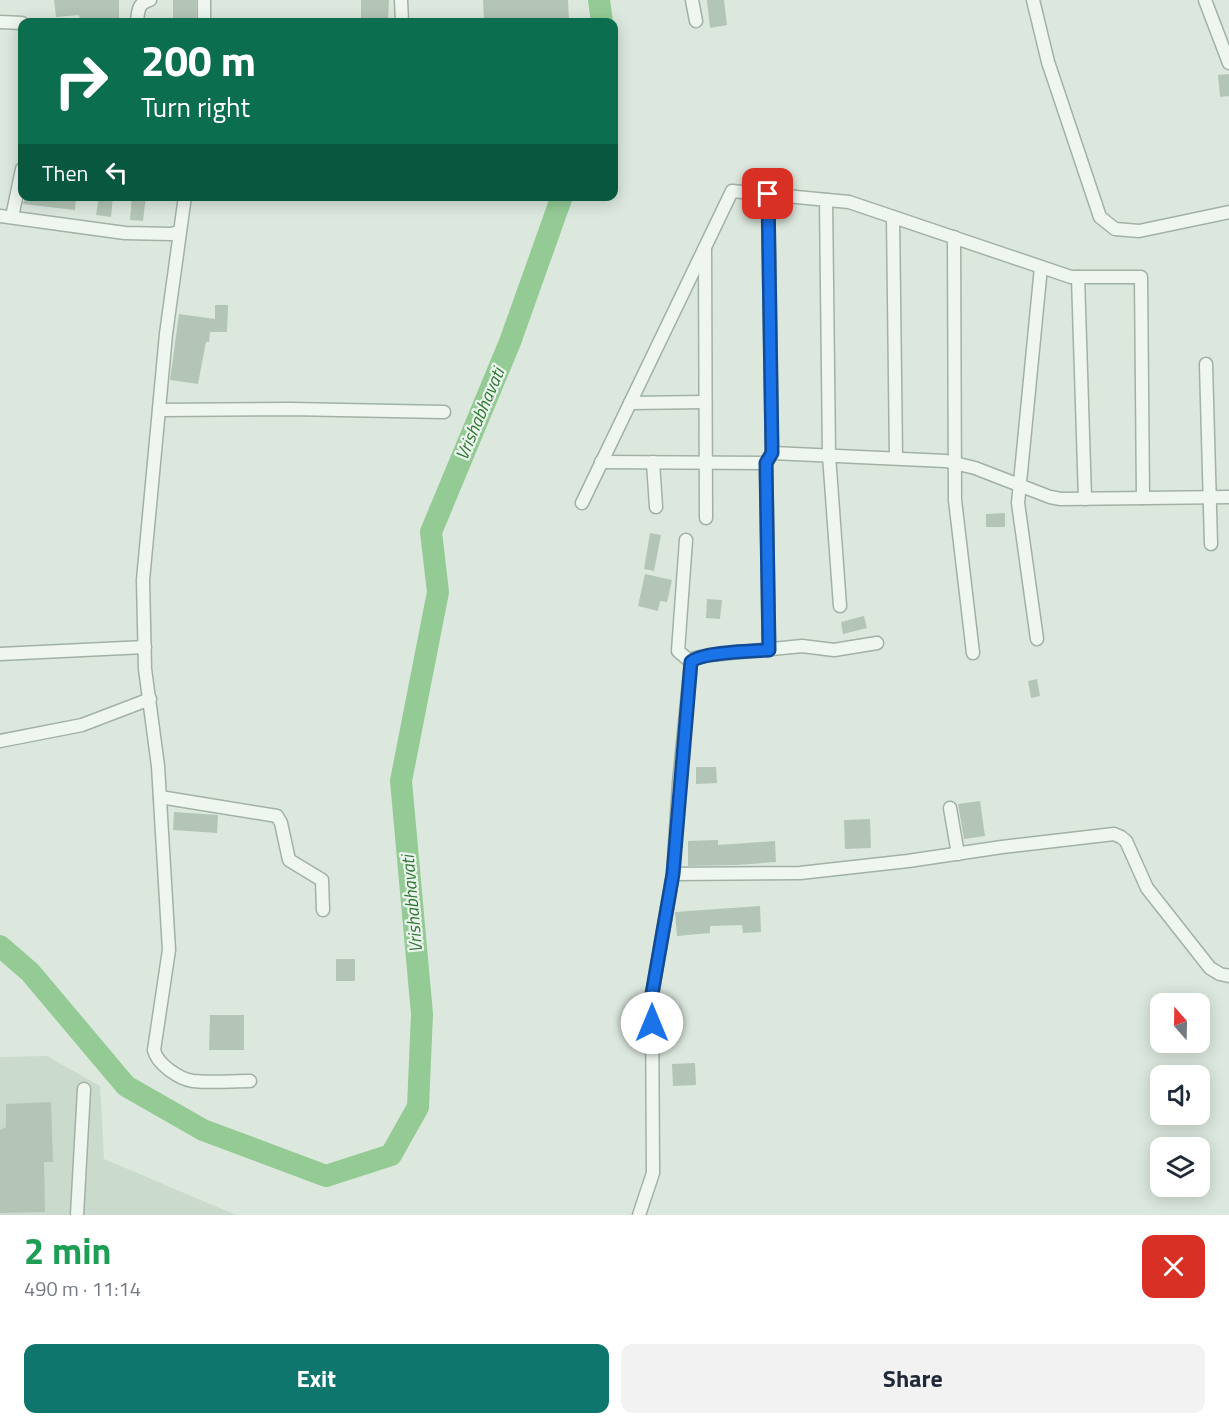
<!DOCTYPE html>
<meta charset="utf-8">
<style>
body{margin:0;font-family:"Titillium Web",sans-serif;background:#f2f2f3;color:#1f2937;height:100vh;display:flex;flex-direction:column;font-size:22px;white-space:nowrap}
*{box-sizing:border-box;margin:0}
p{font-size:20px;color:#747a83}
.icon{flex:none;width:33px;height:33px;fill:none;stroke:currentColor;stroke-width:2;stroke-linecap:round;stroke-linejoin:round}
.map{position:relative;height:1215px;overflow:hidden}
.sheet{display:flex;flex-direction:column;background:#fff;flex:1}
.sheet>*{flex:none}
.guide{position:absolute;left:18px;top:18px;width:600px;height:183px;border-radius:12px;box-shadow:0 3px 15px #0003;background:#0b6e4f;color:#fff;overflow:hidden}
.needle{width:39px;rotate:340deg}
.buttons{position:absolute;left:1150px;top:993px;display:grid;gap:12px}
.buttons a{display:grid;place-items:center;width:60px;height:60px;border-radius:12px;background:#fff;box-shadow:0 3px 15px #0003;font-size:30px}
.pin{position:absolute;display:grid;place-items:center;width:51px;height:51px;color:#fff;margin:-26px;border-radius:12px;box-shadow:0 3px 9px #0006}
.me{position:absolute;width:66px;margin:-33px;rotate:0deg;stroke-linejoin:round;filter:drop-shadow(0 0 4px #0008)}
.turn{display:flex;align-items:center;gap:21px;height:126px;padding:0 24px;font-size:27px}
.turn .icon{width:78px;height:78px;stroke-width:2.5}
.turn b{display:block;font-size:42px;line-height:51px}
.then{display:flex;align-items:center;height:57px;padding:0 24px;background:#0003;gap:12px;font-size:22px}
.round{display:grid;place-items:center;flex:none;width:63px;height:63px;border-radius:12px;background:#f2f2f3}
.overview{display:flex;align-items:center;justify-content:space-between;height:102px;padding:0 24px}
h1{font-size:36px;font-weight:700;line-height:45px;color:#1e9e55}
.action{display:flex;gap:12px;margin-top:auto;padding:12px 24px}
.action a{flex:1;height:69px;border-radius:12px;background:#0f766e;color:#fff;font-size:24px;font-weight:700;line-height:69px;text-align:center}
.action a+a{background:#f2f2f3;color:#1f2937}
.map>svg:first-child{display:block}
.built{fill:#cadacc}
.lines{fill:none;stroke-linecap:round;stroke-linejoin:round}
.river{stroke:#94cb95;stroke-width:22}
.building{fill:#b3c5b6}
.minor-casing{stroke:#a1b2a4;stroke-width:15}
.minor{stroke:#eff6f0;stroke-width:12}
.route-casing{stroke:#114b97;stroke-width:15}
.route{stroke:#1a73e8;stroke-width:10}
.labels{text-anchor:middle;stroke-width:4.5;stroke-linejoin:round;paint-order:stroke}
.water-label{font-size:18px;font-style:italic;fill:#2c7631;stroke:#ecf5ed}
</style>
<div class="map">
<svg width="1229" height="1215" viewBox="0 0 1229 1215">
<rect width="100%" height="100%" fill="#dce8de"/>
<!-- built -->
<path class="built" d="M47,1056L100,1086L104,1159L236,1215H0V1057Z"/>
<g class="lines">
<!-- river -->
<g class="river">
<path d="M599,0L602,22"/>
<path d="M0,946L30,972L126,1086L203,1130L326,1176L391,1155L418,1107L422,1014L401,781L438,592L431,532L510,342L562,196"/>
</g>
</g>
<!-- building -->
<g class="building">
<path d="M54,0H119V18L80,19L79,15L56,17Z"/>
<path d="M173,0H196V19L173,20Z"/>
<path d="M361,0H389L388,22H361Z"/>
<path d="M483,0H568L569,22H484Z"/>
<path d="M707,0H724L727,25L710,28Z"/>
<path d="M1229,74V96L1220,97L1218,75Z"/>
<path d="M25,196H76L75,210L23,204Z"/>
<path d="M99,196H113L111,217L96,215Z"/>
<path d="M132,196H146L143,221L130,220Z"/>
<path d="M215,305H228L227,332H210L209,342H206L198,384L170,380L179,314L215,319Z"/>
<path d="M1005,513V527H986V514Z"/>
<path d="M650,533L661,535L654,571L644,569Z"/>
<path d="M645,574L672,580L667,602L660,601L658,611L638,606Z"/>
<path d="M707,599L722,600L720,619L706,618Z"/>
<path d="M864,616L867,628L843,634L841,622Z"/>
<path d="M1037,679L1040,696L1031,698L1028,681Z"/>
<path d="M696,767H716L717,783L696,784Z"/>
<path d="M980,801L985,836L964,839L958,804Z"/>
<path d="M174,812L218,815L217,833L173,830Z"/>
<path d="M870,819L871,848L845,849L844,820Z"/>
<path d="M718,840V845L775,841L776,862L737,865L688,866V841Z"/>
<path d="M760,906L761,932L743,933L742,925L710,926V933L677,936L675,912Z"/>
<rect x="336" y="959" width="19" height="22"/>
<path d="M210,1015H244V1050H209Z"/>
<path d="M695,1063L696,1085L673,1086L672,1064Z"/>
<path d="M51,1102L53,1162H44L45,1212L0,1213V1130L6,1127V1104Z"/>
</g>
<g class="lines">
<defs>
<g id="minor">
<path d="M204,0V22"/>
<path d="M401,0L402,22"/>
<path d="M692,0L696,21"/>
<path d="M1033,0L1048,62L1100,217L1115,229L1139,231L1229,212"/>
<path d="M1205,0L1229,63"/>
<path d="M0,22L22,23"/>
<path d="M137,22C138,11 138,3 150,0"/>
<path d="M768,194L772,453"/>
<path d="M185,196L166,334L143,580L145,669L158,766L169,950L154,1050C157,1064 179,1079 193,1081C211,1083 232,1081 250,1081"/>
<path d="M826,200L829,455L840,606"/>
<path d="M0,216L125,233L171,234L179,232"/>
<path d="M12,217L22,169"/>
<path d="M893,217L896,458"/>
<path d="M954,237L955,500L973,653"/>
<path d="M705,249L706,518"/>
<path d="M1078,277L1085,499"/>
<path d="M1206,364L1211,544"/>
<path d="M630,403L705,402"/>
<path d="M159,410L290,409L444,412"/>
<path d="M601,462L766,463"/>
<path d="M653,462L656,507"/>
<path d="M582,503L732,191L849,202L1071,277H1141L1143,498"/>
<path d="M686,540L678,651L691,662"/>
<path d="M1037,639L1018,503L1041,267"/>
<path d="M769,650L766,463L772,453L946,461L975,468L1050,497L1061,499L1229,497"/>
<path d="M0,654L145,647"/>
<path d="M0,741L82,725L150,699"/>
<path d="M160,797L277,816L281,823L289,860L322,880L323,910"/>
<path d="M950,808L958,854"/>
<path d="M673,874L800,873L908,861L1002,847L1114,834L1121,837L1126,841L1147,888L1210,968L1220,974L1229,976"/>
<path d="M77,1215L84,1089"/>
<path d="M639,1215L653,1173L652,994L673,874L679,783L691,662L695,658L710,655L802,646L834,650L877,643"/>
</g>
</defs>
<!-- minor casing -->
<use href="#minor" class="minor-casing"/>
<!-- minor -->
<use href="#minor" class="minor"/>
</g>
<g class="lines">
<defs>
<path id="route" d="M652,1023V994L673,874L691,662C700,652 753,651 769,650L766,463L772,453L768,194"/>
</defs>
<!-- route casing -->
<use href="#route" class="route-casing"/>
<!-- route -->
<use href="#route" class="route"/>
</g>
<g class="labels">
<!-- water labels -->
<g class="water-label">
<text transform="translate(480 414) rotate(-67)" y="6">Vrishabhavati</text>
<text transform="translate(412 904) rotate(-95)" y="6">Vrishabhavati</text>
</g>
</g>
</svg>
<div class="buttons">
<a><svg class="needle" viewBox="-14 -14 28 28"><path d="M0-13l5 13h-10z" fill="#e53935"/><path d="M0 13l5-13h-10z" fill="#747a83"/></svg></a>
<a><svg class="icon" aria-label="sound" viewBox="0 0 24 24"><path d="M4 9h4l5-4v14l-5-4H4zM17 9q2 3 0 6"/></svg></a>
<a><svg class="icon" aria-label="layers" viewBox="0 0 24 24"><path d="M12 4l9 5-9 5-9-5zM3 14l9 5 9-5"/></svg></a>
</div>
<div class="pin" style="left:768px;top:194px;background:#d93025"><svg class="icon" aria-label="arrive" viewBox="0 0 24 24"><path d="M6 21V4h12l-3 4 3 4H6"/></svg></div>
<svg class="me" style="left:652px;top:1023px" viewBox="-20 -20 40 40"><circle r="19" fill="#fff"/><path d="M0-13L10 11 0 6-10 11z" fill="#1a73e8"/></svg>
<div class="guide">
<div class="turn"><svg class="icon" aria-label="right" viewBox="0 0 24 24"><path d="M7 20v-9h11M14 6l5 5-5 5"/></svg><div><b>200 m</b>Turn right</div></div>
<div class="then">Then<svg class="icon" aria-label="left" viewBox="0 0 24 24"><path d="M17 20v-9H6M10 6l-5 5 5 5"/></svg></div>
</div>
</div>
<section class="sheet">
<div class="overview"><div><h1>2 min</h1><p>490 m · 11:14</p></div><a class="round" style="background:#d93025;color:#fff"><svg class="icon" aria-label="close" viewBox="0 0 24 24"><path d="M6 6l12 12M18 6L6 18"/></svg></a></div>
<div class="action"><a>Exit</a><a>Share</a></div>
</section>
